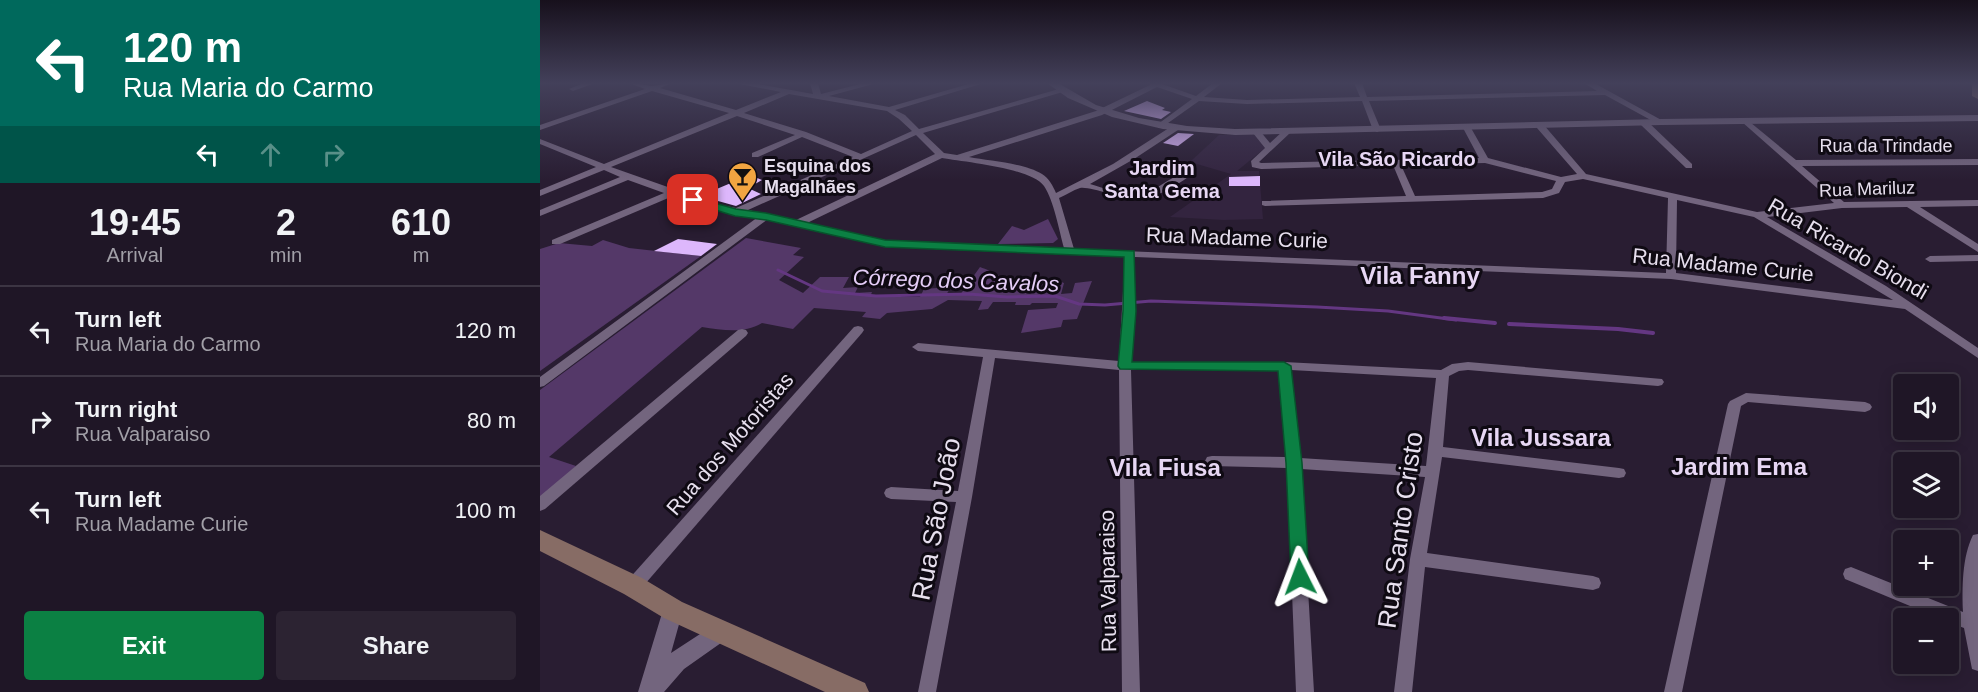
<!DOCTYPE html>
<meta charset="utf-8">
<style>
body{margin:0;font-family:Helvetica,sans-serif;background:#2c2332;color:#f1f3f6;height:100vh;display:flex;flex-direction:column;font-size:22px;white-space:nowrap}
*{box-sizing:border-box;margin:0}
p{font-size:20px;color:#a19fa7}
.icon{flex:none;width:33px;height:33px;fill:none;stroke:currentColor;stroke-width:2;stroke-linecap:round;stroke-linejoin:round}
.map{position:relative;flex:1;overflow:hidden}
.sheet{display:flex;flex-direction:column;background:#1f1626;width:540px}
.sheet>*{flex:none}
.top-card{background:#00695c;color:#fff;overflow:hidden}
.tools{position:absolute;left:1353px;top:374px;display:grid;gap:12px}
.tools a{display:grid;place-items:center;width:66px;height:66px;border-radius:6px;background:#1f1626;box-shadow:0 3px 15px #0003,0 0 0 2px #3c3543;font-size:30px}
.pin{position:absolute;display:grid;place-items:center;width:51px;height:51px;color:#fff;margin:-26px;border-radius:12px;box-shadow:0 3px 9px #0006}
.me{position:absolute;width:66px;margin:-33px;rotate:357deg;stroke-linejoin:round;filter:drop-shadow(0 0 4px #0008)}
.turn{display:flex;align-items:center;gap:21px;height:126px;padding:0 24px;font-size:27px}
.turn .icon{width:78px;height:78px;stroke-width:2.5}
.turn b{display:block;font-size:42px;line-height:51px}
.lanes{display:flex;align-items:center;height:57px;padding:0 24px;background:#0003;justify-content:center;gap:30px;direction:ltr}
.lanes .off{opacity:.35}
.eta{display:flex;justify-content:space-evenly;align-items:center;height:102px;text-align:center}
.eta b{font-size:36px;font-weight:700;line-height:42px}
.primary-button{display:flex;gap:12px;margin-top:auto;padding:12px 24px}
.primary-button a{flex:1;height:69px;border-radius:6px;background:#0b8043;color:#fff;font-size:24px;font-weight:700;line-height:69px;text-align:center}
.primary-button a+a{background:#2c2332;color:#f1f3f6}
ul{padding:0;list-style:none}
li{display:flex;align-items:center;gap:18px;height:90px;padding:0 24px;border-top:2px solid #3c3543}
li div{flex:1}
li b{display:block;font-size:22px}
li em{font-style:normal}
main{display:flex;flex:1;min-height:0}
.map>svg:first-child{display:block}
.built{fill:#33243f}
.green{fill:#543868}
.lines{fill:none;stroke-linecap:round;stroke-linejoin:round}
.stream-far1{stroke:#643782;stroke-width:3}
.stream{stroke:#643782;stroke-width:4}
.building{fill:#ddb7fc}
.minor{fill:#73657e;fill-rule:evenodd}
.tertiary{fill:#73657e;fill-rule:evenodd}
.secondary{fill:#876c65;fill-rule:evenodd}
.route{fill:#0b8043;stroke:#07532c;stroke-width:1.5}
.labels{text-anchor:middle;stroke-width:6;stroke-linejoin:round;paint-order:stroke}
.far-street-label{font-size:18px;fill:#e7dfee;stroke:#0f0a13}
.far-poi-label{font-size:18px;font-weight:bold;fill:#e7dfee;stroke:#0f0a13;text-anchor:start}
.far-quarter-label{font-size:20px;font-weight:bold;fill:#e7d7f4;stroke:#0f0a13}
.street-label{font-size:21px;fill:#e7dfee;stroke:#0f0a13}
.water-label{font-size:22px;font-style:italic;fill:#e4cdf7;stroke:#0f0a13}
.quarter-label{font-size:24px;font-weight:bold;fill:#e7d7f4;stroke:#0f0a13}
.near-street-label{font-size:26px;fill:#e7dfee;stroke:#0f0a13}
</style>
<main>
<section class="sheet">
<div class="top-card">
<div class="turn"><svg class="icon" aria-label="left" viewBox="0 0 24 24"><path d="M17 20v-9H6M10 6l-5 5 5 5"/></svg><div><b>120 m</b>Rua Maria do Carmo</div></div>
<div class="lanes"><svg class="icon" aria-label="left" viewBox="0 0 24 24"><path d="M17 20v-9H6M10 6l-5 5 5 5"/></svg><svg class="icon off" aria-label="ahead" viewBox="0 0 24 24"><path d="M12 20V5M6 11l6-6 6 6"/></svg><svg class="icon off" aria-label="right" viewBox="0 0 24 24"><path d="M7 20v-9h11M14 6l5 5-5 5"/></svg></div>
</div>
<div class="eta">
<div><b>19:45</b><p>Arrival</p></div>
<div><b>2</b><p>min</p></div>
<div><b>610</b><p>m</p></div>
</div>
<ul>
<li><svg class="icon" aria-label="left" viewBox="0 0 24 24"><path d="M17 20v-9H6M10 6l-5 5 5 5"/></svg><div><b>Turn left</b><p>Rua Maria do Carmo</p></div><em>120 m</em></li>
<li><svg class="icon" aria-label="right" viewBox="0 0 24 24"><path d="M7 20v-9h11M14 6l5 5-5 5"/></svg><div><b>Turn right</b><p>Rua Valparaiso</p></div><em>80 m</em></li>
<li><svg class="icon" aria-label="left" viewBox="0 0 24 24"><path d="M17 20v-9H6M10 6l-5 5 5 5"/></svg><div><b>Turn left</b><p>Rua Madame Curie</p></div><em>100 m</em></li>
</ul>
<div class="primary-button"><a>Exit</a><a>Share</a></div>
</section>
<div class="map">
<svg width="1438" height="692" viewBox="0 0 1438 692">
<rect width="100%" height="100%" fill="#291d32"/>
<!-- built -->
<path class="built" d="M679,135H715L725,148L697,171H719L723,219L684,220L630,217L691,174L650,162Z"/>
<!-- green -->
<g class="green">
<path d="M508,219L518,239L513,243L458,244L472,226L484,230Z"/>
<path d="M206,238L261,248L253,255L264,257L239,280L263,293L280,277H309L303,288L318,287L315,293L332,292L330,297H380L384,289L411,287L406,295H420L440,267C453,272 465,276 470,290C476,290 485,291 491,289C503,285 510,276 524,283L521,294L532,293L535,283L552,281L537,319L523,320L521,327L481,333L488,310L516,308L518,303H492L490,305H475L476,302H453L448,309L438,310L442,301L408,300L392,309L347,313L340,319L322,317L326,312L274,308L253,329L222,323C203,334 183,330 162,327L9,457L36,466L0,500V390Z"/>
<path d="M63,240L89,248L161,256L0,371V249L19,243L52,246Z"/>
</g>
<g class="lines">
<!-- stream-far1 -->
<path class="stream-far1" d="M238,270L282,291L336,296L429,294L467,297L515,296L539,304L565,305L611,301L777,307L848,311L916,320"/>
<!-- stream -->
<g class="stream">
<path d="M904,318L955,323"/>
<path d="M969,324L1078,329L1113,333"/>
</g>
</g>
<!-- building -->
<g class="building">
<path d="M607,101L625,108L622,110L631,112L621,119L584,111Z"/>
<path d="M638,133L654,134L638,146L623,143Z"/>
<path d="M210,175L222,180L208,188L221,194L196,206L160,196Z"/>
<path d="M720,176V186H689V177Z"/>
<path d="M138,239L177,244L161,256L114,251Z"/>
</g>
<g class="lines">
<!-- minor -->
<g class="minor">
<path d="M44,83H55L33,91L29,89Z"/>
<path d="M89,83C97,83 103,85 111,86C117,86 125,83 132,83L120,88L196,110L241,92L195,83H212L273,94L270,83H278L281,94L324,83H337L289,96L349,107L432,83H444L355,110L365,115L379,129L519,89L526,91L383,133L404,153L417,155L556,111L610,85L608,83H619L656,96L673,83H682L664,97L707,100L820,97L814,83H822L827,97L1057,91L1044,83H1054L1125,122L1118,124L1065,95L829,101L841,130L837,132L833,130L822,101L707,104L659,101L621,128H618V124L652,99L617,87L562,115L429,157C449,161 485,163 502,174C509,178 513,186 516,193L573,164L632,126H638V130L594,159L550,184C567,189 588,197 607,192C620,188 638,171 650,172V176C633,187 616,199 595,199C581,199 550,186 540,188C533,190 526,195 519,198L534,249L1126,273L1128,198L1043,179L1025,182L1019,193L1003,198L725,206L722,205V201L866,196L853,165L721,169L712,167L711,161L725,148L713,133L717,131H720L730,143L743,131L750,133L719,162L721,163L939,158L923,128L927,126L931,128L948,158L1021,177L1037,174L997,128V124H1003L1046,174L1217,212L1294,203L1202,122V118H1205L1256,160L1438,159V165L1262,166L1304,202L1438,200V206L1380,207L1438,244V252L1367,207L1302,208L1227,217L1346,286L1438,348V358L1365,309L1131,279L595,257L591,362H744L901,370L912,364L928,362L1122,379L1124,382L1122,385L1118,386L928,370L919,371L909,376L903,447L1079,468L1084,469L1086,473L1084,477L1079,478L902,457L887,553L1053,576L1059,578L1061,583L1059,588L1053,590L885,567L872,692H854L870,559L885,477L761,469L774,692H756L747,468L672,466L667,465L665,461L667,457L672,456L746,457L738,370H591L600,692H582L579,370L455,358L432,497L396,692H378L416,502L351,499L346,497L344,493L346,489L351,487L418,491L443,357L378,351L372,347L378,343L579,361L585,257L345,247L228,219L4,386L0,387V377L218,217L171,209L133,196L20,244H12V240L124,193L88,180L0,216V210L80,177L64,170L0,196V190L56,167L0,144V139L64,164L189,113L112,91L0,130V125L105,89ZM249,94L347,111L359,119L372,131L321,154L266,132L204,113ZM197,116L255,135L212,153V157H218L262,137L313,157L196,208L176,204L71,167ZM376,135L395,154L256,220L208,210ZM402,158C425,162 491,168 504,186C514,201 519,230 524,248L345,241L267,223ZM945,163L1016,181L1012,189L1002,192L875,196L861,165ZM1137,200L1214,217L1353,300L1136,273ZM751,370L896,378L886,466L760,458Z"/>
<path d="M1101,121H1107L1152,164V168H1146L1101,125Z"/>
<path d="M1438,255V261L1390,262L1385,259L1390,256Z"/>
<path d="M318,326L322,327L324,330L322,333L99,591L93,593L87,591L85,586L87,581L314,327Z"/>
<path d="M202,329L206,330L208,333L206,336L5,509L0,511V496L198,330Z"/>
<path d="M1206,393L1325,402L1330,404L1332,407L1330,410L1325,412L1208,402L1201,406L1142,692H1124L1188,404L1190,401Z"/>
<path d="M1438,534V671L1432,669L1424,628L1408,622V618H1399L1305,579L1303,574L1305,569L1311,567L1423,612C1422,588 1422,557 1433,535Z"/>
</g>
<!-- tertiary -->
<g class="tertiary">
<path d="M507,83H518L556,105L599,118L647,126L695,129L1121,119L1438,115V121L1121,125L695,135L623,129L572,117L528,98Z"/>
<path d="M133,601L140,603L143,610L131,653L180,621L188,624L191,631L188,638L144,669L124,692H98L123,610L126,603Z"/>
</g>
<!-- secondary -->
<g class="secondary">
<path d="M1432,83H1438V99L1432,96Z"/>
<path d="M0,530L102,578L142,602L325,683L329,692H285L124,618L84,594L0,551Z"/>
</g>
</g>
<!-- sky -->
<linearGradient id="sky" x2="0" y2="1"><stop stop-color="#17101c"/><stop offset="0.46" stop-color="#43405a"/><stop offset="1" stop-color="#43405a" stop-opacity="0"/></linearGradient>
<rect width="1438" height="180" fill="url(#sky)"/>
<!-- route -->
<path class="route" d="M153,197L196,209L226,213L345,240L594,251L596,311L592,362H744L751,366L762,463L769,577L766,583L760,585L753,583L751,577L746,463L738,371L580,369L578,366L583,311L584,257L345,247L226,220L195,216L149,202L147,200Z"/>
<!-- icons -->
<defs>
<symbol id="bar-pin" viewBox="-11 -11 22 30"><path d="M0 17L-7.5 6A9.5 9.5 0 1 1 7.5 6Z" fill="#f2a541" stroke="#0f0a13"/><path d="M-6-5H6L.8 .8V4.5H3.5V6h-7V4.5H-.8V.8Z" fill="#111"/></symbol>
</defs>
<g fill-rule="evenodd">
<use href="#bar-pin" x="186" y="160" width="33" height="45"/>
</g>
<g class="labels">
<!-- far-street labels -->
<g class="far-street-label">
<text x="1346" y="152">Rua da Trindade</text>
<text transform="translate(1327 189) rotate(-2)" y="6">Rua Mariluz</text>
</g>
<!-- far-poi labels -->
<g class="far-poi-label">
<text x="224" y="172">Esquina dos<tspan x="224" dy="21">Magalhães</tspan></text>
</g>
<!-- far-quarter labels -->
<g class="far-quarter-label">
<text x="857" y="166">Vila São Ricardo</text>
<text x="622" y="175">Jardim<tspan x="622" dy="23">Santa Gema</tspan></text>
</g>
<!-- street labels -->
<g class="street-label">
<text transform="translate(697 238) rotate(2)" y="7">Rua Madame Curie</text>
<text transform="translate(1308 249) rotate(30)" y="7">Rua Ricardo Biondi</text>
<text transform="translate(1183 265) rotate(6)" y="7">Rua Madame Curie</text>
<text transform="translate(190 444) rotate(-49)" y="7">Rua dos Motoristas</text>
<text transform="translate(568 581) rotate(-91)" y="7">Rua Valparaiso</text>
</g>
<!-- water labels -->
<g class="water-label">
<text transform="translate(416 280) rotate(2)" y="8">Córrego dos Cavalos</text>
</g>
<!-- quarter labels -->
<g class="quarter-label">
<text x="880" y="284">Vila Fanny</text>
<text x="1001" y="446">Vila Jussara</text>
<text x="1199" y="475">Jardim Ema</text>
<text x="625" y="476">Vila Fiusa</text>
</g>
<!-- near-street labels -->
<g class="near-street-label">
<text transform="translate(396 519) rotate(-79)" y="9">Rua São João</text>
<text transform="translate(860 530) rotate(-82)" y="9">Rua Santo Cristo</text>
</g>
</g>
</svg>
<div class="tools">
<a><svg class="icon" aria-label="sound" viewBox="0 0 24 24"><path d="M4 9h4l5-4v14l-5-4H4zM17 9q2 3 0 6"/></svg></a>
<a><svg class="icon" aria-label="layers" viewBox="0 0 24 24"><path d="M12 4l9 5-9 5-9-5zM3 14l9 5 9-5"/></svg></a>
<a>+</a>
<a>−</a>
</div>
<div class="pin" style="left:153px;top:200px;background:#d93025"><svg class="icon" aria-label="arrive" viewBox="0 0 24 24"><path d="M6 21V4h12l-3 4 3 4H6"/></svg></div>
<svg class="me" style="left:760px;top:577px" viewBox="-20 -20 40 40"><path d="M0-17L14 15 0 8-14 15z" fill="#0b8043" stroke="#fff" stroke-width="4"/></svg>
</div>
</main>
